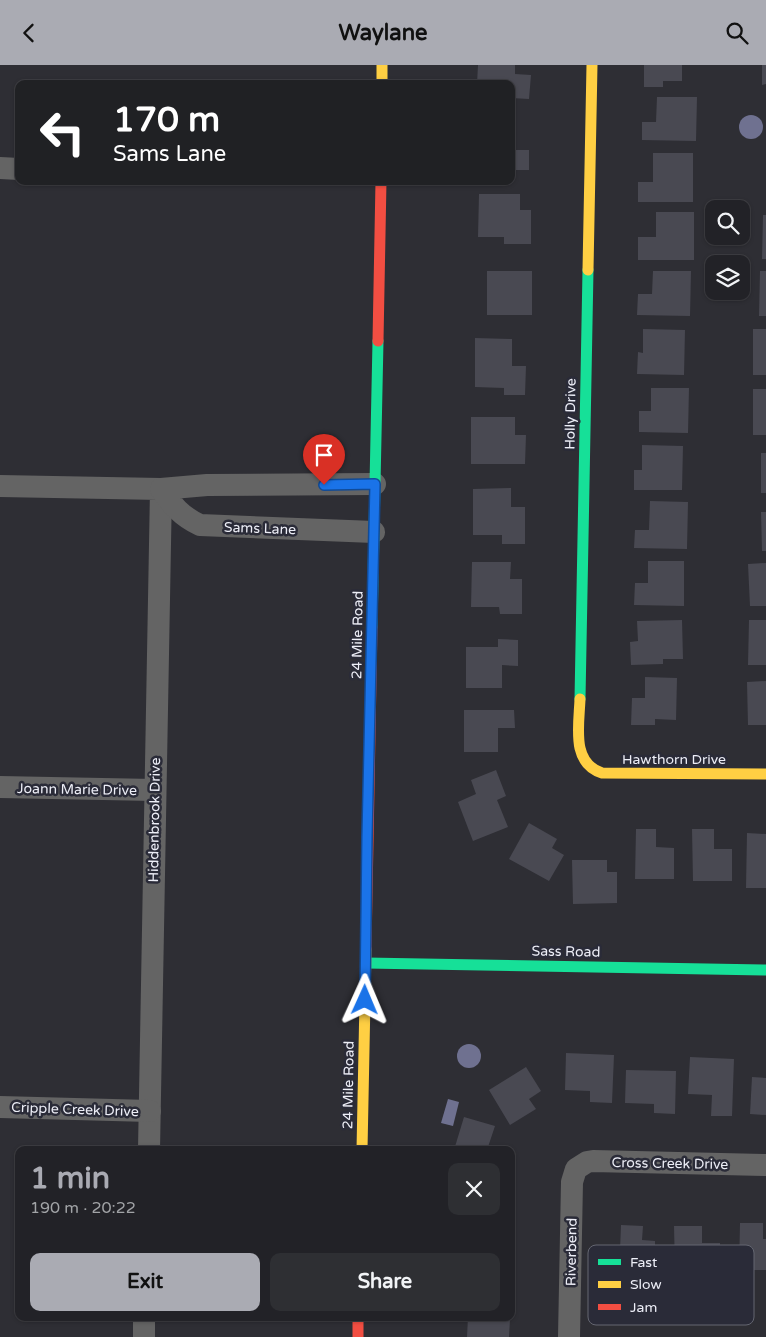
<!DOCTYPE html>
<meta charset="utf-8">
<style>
body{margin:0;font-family:"Varela Round",sans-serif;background:#2e2f33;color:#f1f3f6;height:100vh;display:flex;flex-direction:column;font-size:19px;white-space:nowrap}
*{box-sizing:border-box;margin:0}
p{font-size:16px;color:#a2a4a7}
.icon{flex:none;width:28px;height:28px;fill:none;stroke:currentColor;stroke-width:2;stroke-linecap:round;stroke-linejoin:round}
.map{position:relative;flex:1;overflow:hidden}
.side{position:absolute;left:15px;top:1081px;width:500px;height:175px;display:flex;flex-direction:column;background:#222227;border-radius:10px;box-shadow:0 1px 4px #0004,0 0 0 1px #3f3f44}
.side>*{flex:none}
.hud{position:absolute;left:15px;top:15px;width:500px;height:105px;border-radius:10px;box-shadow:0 1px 4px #0004,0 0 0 1px #3f3f44;background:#202124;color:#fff;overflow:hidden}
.buttons{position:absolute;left:705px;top:135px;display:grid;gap:10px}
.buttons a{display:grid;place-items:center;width:45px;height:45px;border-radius:10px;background:#222227;box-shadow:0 1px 4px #0004,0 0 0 1px #3f3f44;font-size:25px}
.pin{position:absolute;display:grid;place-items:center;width:42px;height:42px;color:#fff;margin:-51px -21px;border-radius:50% 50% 50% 0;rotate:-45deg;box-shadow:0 0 5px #0007}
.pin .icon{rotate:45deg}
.me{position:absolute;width:55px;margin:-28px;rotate:1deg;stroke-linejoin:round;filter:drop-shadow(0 0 4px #0008)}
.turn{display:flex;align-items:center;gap:18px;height:105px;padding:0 15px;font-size:22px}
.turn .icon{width:65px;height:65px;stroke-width:2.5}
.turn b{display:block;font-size:35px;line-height:42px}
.round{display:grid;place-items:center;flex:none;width:52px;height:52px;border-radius:10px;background:#2e2f33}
.overview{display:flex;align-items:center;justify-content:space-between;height:85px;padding:0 15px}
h1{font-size:30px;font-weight:700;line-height:38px;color:#aaabb3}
.primary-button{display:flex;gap:10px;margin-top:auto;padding:10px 15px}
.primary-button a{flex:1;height:58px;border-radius:10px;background:#aaabb3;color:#111;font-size:20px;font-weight:700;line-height:58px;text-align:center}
.primary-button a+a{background:#2e2f33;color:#f1f3f6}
header{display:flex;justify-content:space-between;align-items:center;height:65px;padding:0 15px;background:#aaabb3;color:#111;font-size:22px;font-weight:700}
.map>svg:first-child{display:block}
.water{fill:#6f7190}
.building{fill:#494952}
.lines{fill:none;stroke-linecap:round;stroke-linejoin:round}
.street{stroke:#646464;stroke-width:22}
.fast{stroke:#16e098;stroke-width:11}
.slow{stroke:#ffcf43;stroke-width:11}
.jam{stroke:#f24e42;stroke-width:11}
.route-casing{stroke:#114b97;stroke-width:12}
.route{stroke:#1a73e8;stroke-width:9}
.labels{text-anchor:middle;stroke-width:5;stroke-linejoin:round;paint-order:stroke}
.street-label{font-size:14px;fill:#edeef7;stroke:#2a2b38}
.key{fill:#2a2b38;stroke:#646671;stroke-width:1}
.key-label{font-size:14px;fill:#edeef7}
</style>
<header><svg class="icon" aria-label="back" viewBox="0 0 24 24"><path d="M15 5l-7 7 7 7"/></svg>Waylane<svg class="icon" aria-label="search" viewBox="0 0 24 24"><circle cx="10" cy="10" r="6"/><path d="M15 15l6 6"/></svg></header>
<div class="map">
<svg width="766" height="1272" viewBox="0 0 766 1272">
<rect width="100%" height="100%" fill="#2e2e34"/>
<!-- water -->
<g class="water">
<circle cx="751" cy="62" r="12"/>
<circle cx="469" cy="991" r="12"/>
<path d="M448,1034L459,1037L453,1061L441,1058Z"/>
</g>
<!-- building -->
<g class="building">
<path d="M478,0H515V9L531,10L529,34L511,33V19H477Z"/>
<path d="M644,0H682V16H663V22H644Z"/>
<path d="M762,0H766V19L762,20Z"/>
<path d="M657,32H697L696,76L642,75V57H656Z"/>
<path d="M511,55H515V85H529V105H511Z"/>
<path d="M653,88H693V137H638V117H653Z"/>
<path d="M479,129H520V145H531V179H504V172H478Z"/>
<path d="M656,147H694V195H638V172H656Z"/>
<path d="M763,150H766V194H762Z"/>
<rect x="487" y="206" width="45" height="44"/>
<path d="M653,206H691L690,251L637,250L638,229H652Z"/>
<path d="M760,206H766V251H759Z"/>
<path d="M643,264L685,265L684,310L637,309L638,287L643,288Z"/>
<rect x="753" y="264" width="13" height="46"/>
<path d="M475,273L512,274V301H526L525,330H504V323L475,322Z"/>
<path d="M651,323H689L688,368L639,367V346H651Z"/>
<rect x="753" y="324" width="13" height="46"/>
<path d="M471,352H515V370H526L525,399H471Z"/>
<path d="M642,380L683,381L682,425H634V405H642Z"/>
<rect x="761" y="388" width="5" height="40"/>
<path d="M511,423V442H525V479H502V470H473V424Z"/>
<path d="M650,436L688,437L687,484L634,483L635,465H649Z"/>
<path d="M761,447H766V486H762Z"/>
<path d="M648,496H684V541L634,540L635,518H648Z"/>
<path d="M472,497H511L510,514H522V549H500L499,542H471Z"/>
<path d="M766,498V541H750L748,499Z"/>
<path d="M682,555L683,594H663V599L631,600L630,577L638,576L637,556Z"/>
<path d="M749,555H766V600H748Z"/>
<path d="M498,574L518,575V601L502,600V623H466V582H498Z"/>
<path d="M645,612L677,613L676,655L655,654V660H631L632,633H645Z"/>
<path d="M766,616V660H748L747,617Z"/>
<path d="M464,645H514L515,663H498V687H464Z"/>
<path d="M496,705L506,731L497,735L508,762L473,776L458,737L476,729L471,715Z"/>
<path d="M529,758L557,774L552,783L564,790L549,816L509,794Z"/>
<path d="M636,764H656V782L674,783V814H635Z"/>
<path d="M692,764H714V784H732V816H693Z"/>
<path d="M747,768L766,769V823H746Z"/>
<path d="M572,795H607V807H617V838L573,839Z"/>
<path d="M566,988L614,990L612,1038L590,1037V1026L565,1025Z"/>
<path d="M690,992L734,994L732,1051H711L712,1030L688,1029Z"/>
<path d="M526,1002L541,1026L529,1034L536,1044L510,1060L489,1025Z"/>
<path d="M626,1005L676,1006L675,1049L654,1048V1039L625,1038Z"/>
<path d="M752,1012L766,1013V1050L750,1049Z"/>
<path d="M464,1052L495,1061L487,1085H454Z"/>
<path d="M740,1158H763V1174H766V1205H739Z"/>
<path d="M621,1160L643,1161L642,1175L655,1176V1183H665L664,1214L619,1212Z"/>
<path d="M674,1161H702V1178H720L721,1204H675Z"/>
<path d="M468,1252L510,1254L509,1272H467Z"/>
</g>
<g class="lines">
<!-- street -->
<g class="street">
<path d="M0,103L19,104"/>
<path d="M0,421L161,424L149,1085"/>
<path d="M374,467L200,460C182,452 172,440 161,424L207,420L375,419"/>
<path d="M0,722L154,725"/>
<path d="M0,1042L150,1046"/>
<path d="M144,1272V1252"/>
<path d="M569,1272L572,1117L576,1104L587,1097L593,1096L766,1100"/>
</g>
<!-- fast -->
<g class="fast">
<path d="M372,562L378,276"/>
<path d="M580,634L588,205"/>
<path d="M366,898L766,905"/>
</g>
<!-- slow -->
<g class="slow">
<path d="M382,0V19"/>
<path d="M588,205L592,0"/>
<path d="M580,634C579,661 571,698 602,708L766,709"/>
<path d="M362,1085L366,884"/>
</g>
<!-- jam -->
<g class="jam">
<path d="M378,276L381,116"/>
<path d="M366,884L372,562"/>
<path d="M358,1252V1272"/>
</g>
</g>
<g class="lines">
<defs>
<path id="route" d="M324,420L375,419L367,772L365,935"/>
</defs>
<!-- route casing -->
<use href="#route" class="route-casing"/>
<!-- route -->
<use href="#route" class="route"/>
</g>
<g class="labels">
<!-- street labels -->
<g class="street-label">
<text transform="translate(570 349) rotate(-89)" y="5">Holly Drive</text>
<text transform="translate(260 463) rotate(2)" y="5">Sams Lane</text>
<text transform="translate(357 570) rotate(-89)" y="5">24 Mile Road</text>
<text x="674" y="699">Hawthorn Drive</text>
<text transform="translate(77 724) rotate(1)" y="5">Joann Marie Drive</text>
<text transform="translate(154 755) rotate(-89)" y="5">Hiddenbrook Drive</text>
<text transform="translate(566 886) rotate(1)" y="5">Sass Road</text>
<text transform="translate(348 1020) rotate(-89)" y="5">24 Mile Road</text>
<text transform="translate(75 1044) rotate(2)" y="5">Cripple Creek Drive</text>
<text transform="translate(670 1098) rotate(1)" y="5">Cross Creek Drive</text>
<text transform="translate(571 1187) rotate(-89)" y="5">Riverbend</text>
</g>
</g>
<!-- legend -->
<rect x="588" y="1180" width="166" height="80" rx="8" class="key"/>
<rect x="598" y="1194" width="23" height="6" fill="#16e098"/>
<rect x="598" y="1216" width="23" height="7" fill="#ffcf43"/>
<rect x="598" y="1239" width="23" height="6" fill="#f24e42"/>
<g class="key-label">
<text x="630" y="1202">Fast</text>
<text x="630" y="1224">Slow</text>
<text x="630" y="1247">Jam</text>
</g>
</svg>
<div class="buttons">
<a><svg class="icon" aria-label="search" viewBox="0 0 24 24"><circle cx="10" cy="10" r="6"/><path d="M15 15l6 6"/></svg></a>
<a><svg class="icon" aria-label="layers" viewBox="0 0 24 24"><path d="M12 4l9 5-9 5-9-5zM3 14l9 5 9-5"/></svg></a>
</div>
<div class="pin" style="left:324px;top:420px;background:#d93025"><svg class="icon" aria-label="arrive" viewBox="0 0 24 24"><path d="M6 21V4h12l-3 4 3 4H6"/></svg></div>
<svg class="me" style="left:365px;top:935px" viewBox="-20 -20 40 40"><path d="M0-17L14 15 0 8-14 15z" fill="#1a73e8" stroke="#fff" stroke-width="4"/></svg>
<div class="hud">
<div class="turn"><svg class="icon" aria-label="left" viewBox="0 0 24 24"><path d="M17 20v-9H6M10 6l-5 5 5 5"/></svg><div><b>170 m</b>Sams Lane</div></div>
</div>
<section class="side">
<div class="overview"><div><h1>1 min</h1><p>190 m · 20:22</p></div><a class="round"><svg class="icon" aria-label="close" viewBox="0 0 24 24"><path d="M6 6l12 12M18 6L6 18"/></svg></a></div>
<div class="primary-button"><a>Exit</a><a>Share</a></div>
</section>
</div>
